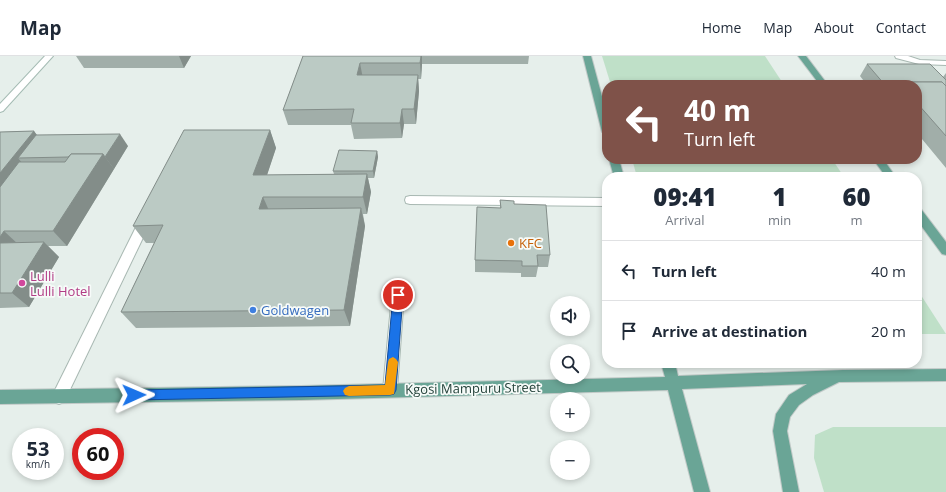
<!DOCTYPE html>
<meta charset="utf-8">
<style>
body{margin:0;font-family:"Open Sans",sans-serif;background:#f2f2f3;color:#1f2937;height:100vh;display:flex;flex-direction:column;font-size:15px;white-space:nowrap}
*{box-sizing:border-box;margin:0}
p{font-size:13px;color:#747a83}
.icon{flex:none;width:22px;height:22px;fill:none;stroke:currentColor;stroke-width:2;stroke-linecap:round;stroke-linejoin:round}
.map{position:relative;flex:1;overflow:hidden}
.sheet{position:absolute;left:602px;top:116px;width:320px;height:196px;display:flex;flex-direction:column;background:#fff;border-radius:16px;box-shadow:0 2px 6px #0003}
.sheet>*{flex:none}
.hud{position:absolute;left:602px;top:24px;width:320px;height:84px;border-radius:16px;box-shadow:0 2px 6px #0003;background:#7f5249;color:#fff;overflow:hidden}
.fabs{position:absolute;left:550px;top:240px;display:grid;gap:8px}
.fabs a{display:grid;place-items:center;width:40px;height:40px;border-radius:50%;background:#fff;box-shadow:0 2px 6px #0003;font-size:20px}
.speed{position:absolute;left:12px;top:372px;display:flex;gap:8px;font-size:20px;font-weight:700;text-align:center}
.speed>*{display:grid;place-content:center;width:52px;height:52px;border-radius:50%;background:#fff;box-shadow:0 2px 6px #0003;line-height:1}
.speed small{font-size:10px;font-weight:400}
.speed .limit{border:6px solid #d22;background:#fff;color:#111}
.pin{position:absolute;display:grid;place-items:center;width:34px;height:34px;color:#fff;margin:-17px;border:2px solid #fff;border-radius:50%;box-shadow:0 1px 4px #0007}
.me{position:absolute;width:44px;margin:-22px;rotate:89deg;stroke-linejoin:round;filter:drop-shadow(0 0 3px #0008)}
.turn{display:flex;align-items:center;gap:14px;height:84px;padding:0 16px;font-size:18px}
.turn .icon{width:52px;height:52px;stroke-width:2.5}
.turn b{display:block;font-size:28px;line-height:34px}
.eta{display:flex;justify-content:space-evenly;align-items:center;height:68px;text-align:center}
.eta b{font-size:24px;font-weight:800;line-height:28px}
ul{padding:0;list-style:none}
li{display:flex;align-items:center;gap:12px;height:60px;padding:0 16px;border-top:1px solid #e0e1e3}
li div{flex:1}
li b{display:block;font-size:15px}
li em{font-style:normal}
header{display:flex;align-items:center;gap:24px;box-sizing:border-box;height:56px;padding:0 20px;background:#fff;border-bottom:1px solid #e0e1e3}
header strong{font-size:19px}
nav{display:flex;gap:22px;margin-inline-start:auto;font-size:14px}
.map>svg:first-child{display:block}
.green{fill:#bfe0c8}
.lines{fill:none;stroke-linecap:round;stroke-linejoin:round}
.lane-casing{stroke:#a8b8b2;stroke-width:2}
.secondary-casing{stroke:#a4bbb3;stroke-width:2}
.primary-casing{stroke:#c2cac8;stroke-width:2}
.lane{fill:#fff;fill-rule:evenodd}
.secondary{fill:#fff;fill-rule:evenodd}
.primary{fill:#6aa596;fill-rule:evenodd}
.wall{fill:#a1aea9}
.shaded-wall{fill:#838d89}
.building{fill:#bbcac4;stroke:#838d89}
.route{fill:#1a73e8;stroke:#114b97}
.slow{fill:#f59e0b}
.food-dot{fill:#e8710a;stroke:#f7fbf9;stroke-width:1.5}
.hotel-dot{fill:#d1479c;stroke:#f7fbf9;stroke-width:1.5}
.shop-dot{fill:#3f7fe0;stroke:#f7fbf9;stroke-width:1.5}
.labels{text-anchor:middle;stroke-width:3.5;stroke-linejoin:round;paint-order:stroke}
.food-label{font-size:13px;fill:#c56008;stroke:#f7fbf9;text-anchor:start}
.hotel-label{font-size:13px;fill:#b23c85;stroke:#f7fbf9;text-anchor:start}
.shop-label{font-size:13px;fill:#366cbe;stroke:#f7fbf9;text-anchor:start}
.street-label{font-size:13px;fill:#24423a;stroke:#f7fbf9}
</style>
<header>
<strong>Map</strong>
<nav><a>Home</a><a>Map</a><a>About</a><a>Contact</a></nav>
</header>
<div class="map">
<svg width="946" height="436" viewBox="0 0 946 436">
<rect width="100%" height="100%" fill="#e6efeb"/>
<!-- green -->
<g class="green">
<path d="M602,0H765L784,29H611Z"/>
<path d="M632,103H832L844,121H637Z"/>
<path d="M917,233L946,278H917Z"/>
<path d="M833,371H946V436H824L814,402L815,379Z"/>
</g>
<g class="lines">
<defs>
<g id="lane">
<path d="M895,0H908L920,4L946,5V9L919,8L896,2Z"/>
<path d="M410,140L607,142V150L410,148L406,147L405,144L406,141Z"/>
<path d="M146,159L150,160L152,163L64,346L59,348L54,346L52,341L54,336L140,163L142,160Z"/>
<path d="M398,234L402,235L404,239L397,334L395,339L390,341L385,339L383,334L392,239L394,235Z"/>
</g>
<path id="secondary" d="M45,0H53L3,55L0,56V48Z"/>
<g id="primary">
<path d="M583,0H591L607,59V79L602,76Z"/>
<path d="M798,0H806L828,29H820Z"/>
<path d="M609,103H619L624,121H614Z"/>
<path d="M873,103H883L896,121H886Z"/>
<path d="M917,152L921,153L946,186V199L942,198L917,164Z"/>
<path d="M661,307H675L678,320L843,314L946,313V325L839,326L813,339L799,349L790,361L787,375L799,436H783L773,375L776,358L789,339L807,328L682,333L710,436H694L668,334L301,344L0,348V334L301,330L665,321Z"/>
</g>
</defs>
<!-- lane casing -->
<use href="#lane" class="lane-casing"/>
<!-- secondary casing -->
<use href="#secondary" class="secondary-casing"/>
<!-- primary casing -->
<use href="#primary" class="primary-casing"/>
<!-- lane -->
<use href="#lane" class="lane"/>
<!-- secondary -->
<use href="#secondary" class="secondary"/>
<!-- primary -->
<use href="#primary" class="primary"/>
</g>
<!-- wall -->
<g class="wall">
<path d="M76,0H191L184,12H84Z"/>
<path d="M303,0H529L528,8H422L421,23H418L419,35L416,68H404L402,82L354,83L351,69H288L283,54Z"/>
<path d="M867,8L946,24V112L917,77V29H867L860,20Z"/>
<path d="M946,17V24L943,21Z"/>
<path d="M270,74L276,92L267,119L334,118L333,115L377,95L378,101L374,122H368L371,136L367,158H363L365,170L350,270L136,272L121,256L154,187H146L133,170Z"/>
<path d="M34,75L36,79L128,90L67,190H48L59,201L29,251L0,252V76Z"/>
<path d="M500,144L514,148L550,199L548,211H538L536,221H521V217L475,216V204L500,152Z"/>
</g>
<!-- shaded-wall -->
<g class="shaded-wall">
<path d="M179,0H191L184,12Z"/>
<path d="M421,0H422V8L421,23L420,7Z"/>
<path d="M360,7L363,23L357,19Z"/>
<path d="M418,19L419,35L416,68L414,53Z"/>
<path d="M402,53L404,68L402,82L400,67Z"/>
<path d="M270,74L276,92L261,137L253,119Z"/>
<path d="M34,75L46,91L18,102L28,114L0,151V117Z"/>
<path d="M120,78L128,90L114,113L105,101Z"/>
<path d="M377,95L378,101L374,122L373,115Z"/>
<path d="M103,98L114,113L67,190L53,175Z"/>
<path d="M367,118L371,136L367,158L363,141Z"/>
<path d="M263,141L271,159L259,153Z"/>
<path d="M361,152L365,170L350,270L344,254Z"/>
<path d="M4,175L20,190L0,191V181Z"/>
<path d="M44,186L59,201L29,251L12,237Z"/>
</g>
<!-- building -->
<g class="building">
<path d="M303,0H421L420,7H360L357,19H418L414,53H402L400,67H351L354,53L283,54Z"/>
<path d="M867,8H930L946,24V30L942,26H899L897,29H885Z"/>
<path d="M899,26H942L946,30V80L917,47V29H901Z"/>
<path d="M184,74H270L253,119L367,118L363,141H263L259,153L361,152L344,254L121,256L163,169L133,170Z"/>
<path d="M34,75L0,117V76Z"/>
<path d="M120,78L105,101L103,98H71L68,101L18,102L36,79Z"/>
<path d="M339,94L377,95L373,115H333Z"/>
<path d="M71,98H103L53,175H4L0,181V131L19,106H65Z"/>
<path d="M500,144L514,145V148L546,149L550,199H537L538,210H522V205L475,204L477,151L501,152Z"/>
<path d="M44,186L12,237H0V187Z"/>
</g>
<!-- route -->
<path class="route" d="M398,235L401,236L403,239L396,334L394,338L390,339L134,344L131,343L129,339L131,336L134,334L385,329L393,239L395,236Z"/>
<!-- slow -->
<path class="slow" d="M393,301L396,303L398,306L394,338L390,339L349,340L345,339L343,335L345,332L349,330L385,329L388,306L389,303Z"/>
<!-- markers -->
<circle class="food-dot" cx="511" cy="187" r="4"/>
<circle class="hotel-dot" cx="22" cy="227" r="4"/>
<circle class="shop-dot" cx="253" cy="254" r="4"/>
<g class="labels">
<!-- food labels -->
<g class="food-label">
<text x="519" y="192">KFC</text>
</g>
<!-- hotel labels -->
<g class="hotel-label">
<text x="30" y="225">Lulli<tspan x="30" dy="15">Lulli Hotel</tspan></text>
</g>
<!-- shop labels -->
<g class="shop-label">
<text x="261" y="259">Goldwagen</text>
</g>
<!-- street labels -->
<g class="street-label">
<text transform="translate(473 332) rotate(-1)" y="5">Kgosi Mampuru Street</text>
</g>
</g>
</svg>
<div class="fabs">
<a><svg class="icon" aria-label="sound" viewBox="0 0 24 24"><path d="M4 9h4l5-4v14l-5-4H4zM17 9q2 3 0 6"/></svg></a>
<a><svg class="icon" aria-label="search" viewBox="0 0 24 24"><circle cx="10" cy="10" r="6"/><path d="M15 15l6 6"/></svg></a>
<a>+</a>
<a>−</a>
</div>
<div class="speed"><div>53<small>km/h</small></div><div class="limit">60</div></div>
<div class="pin" style="left:398px;top:239px;background:#d93025"><svg class="icon" aria-label="arrive" viewBox="0 0 24 24"><path d="M6 21V4h12l-3 4 3 4H6"/></svg></div>
<svg class="me" style="left:134px;top:339px" viewBox="-20 -20 40 40"><path d="M0-17L14 15 0 8-14 15z" fill="#1a73e8" stroke="#fff" stroke-width="4"/></svg>
<div class="hud">
<div class="turn"><svg class="icon" aria-label="left" viewBox="0 0 24 24"><path d="M17 20v-9H6M10 6l-5 5 5 5"/></svg><div><b>40 m</b>Turn left</div></div>
</div>
<section class="sheet">
<div class="eta">
<div><b>09:41</b><p>Arrival</p></div>
<div><b>1</b><p>min</p></div>
<div><b>60</b><p>m</p></div>
</div>
<ul>
<li><svg class="icon" aria-label="left" viewBox="0 0 24 24"><path d="M17 20v-9H6M10 6l-5 5 5 5"/></svg><div><b>Turn left</b></div><em>40 m</em></li>
<li><svg class="icon" aria-label="arrive" viewBox="0 0 24 24"><path d="M6 21V4h12l-3 4 3 4H6"/></svg><div><b>Arrive at destination</b></div><em>20 m</em></li>
</ul>
</section>
</div>
